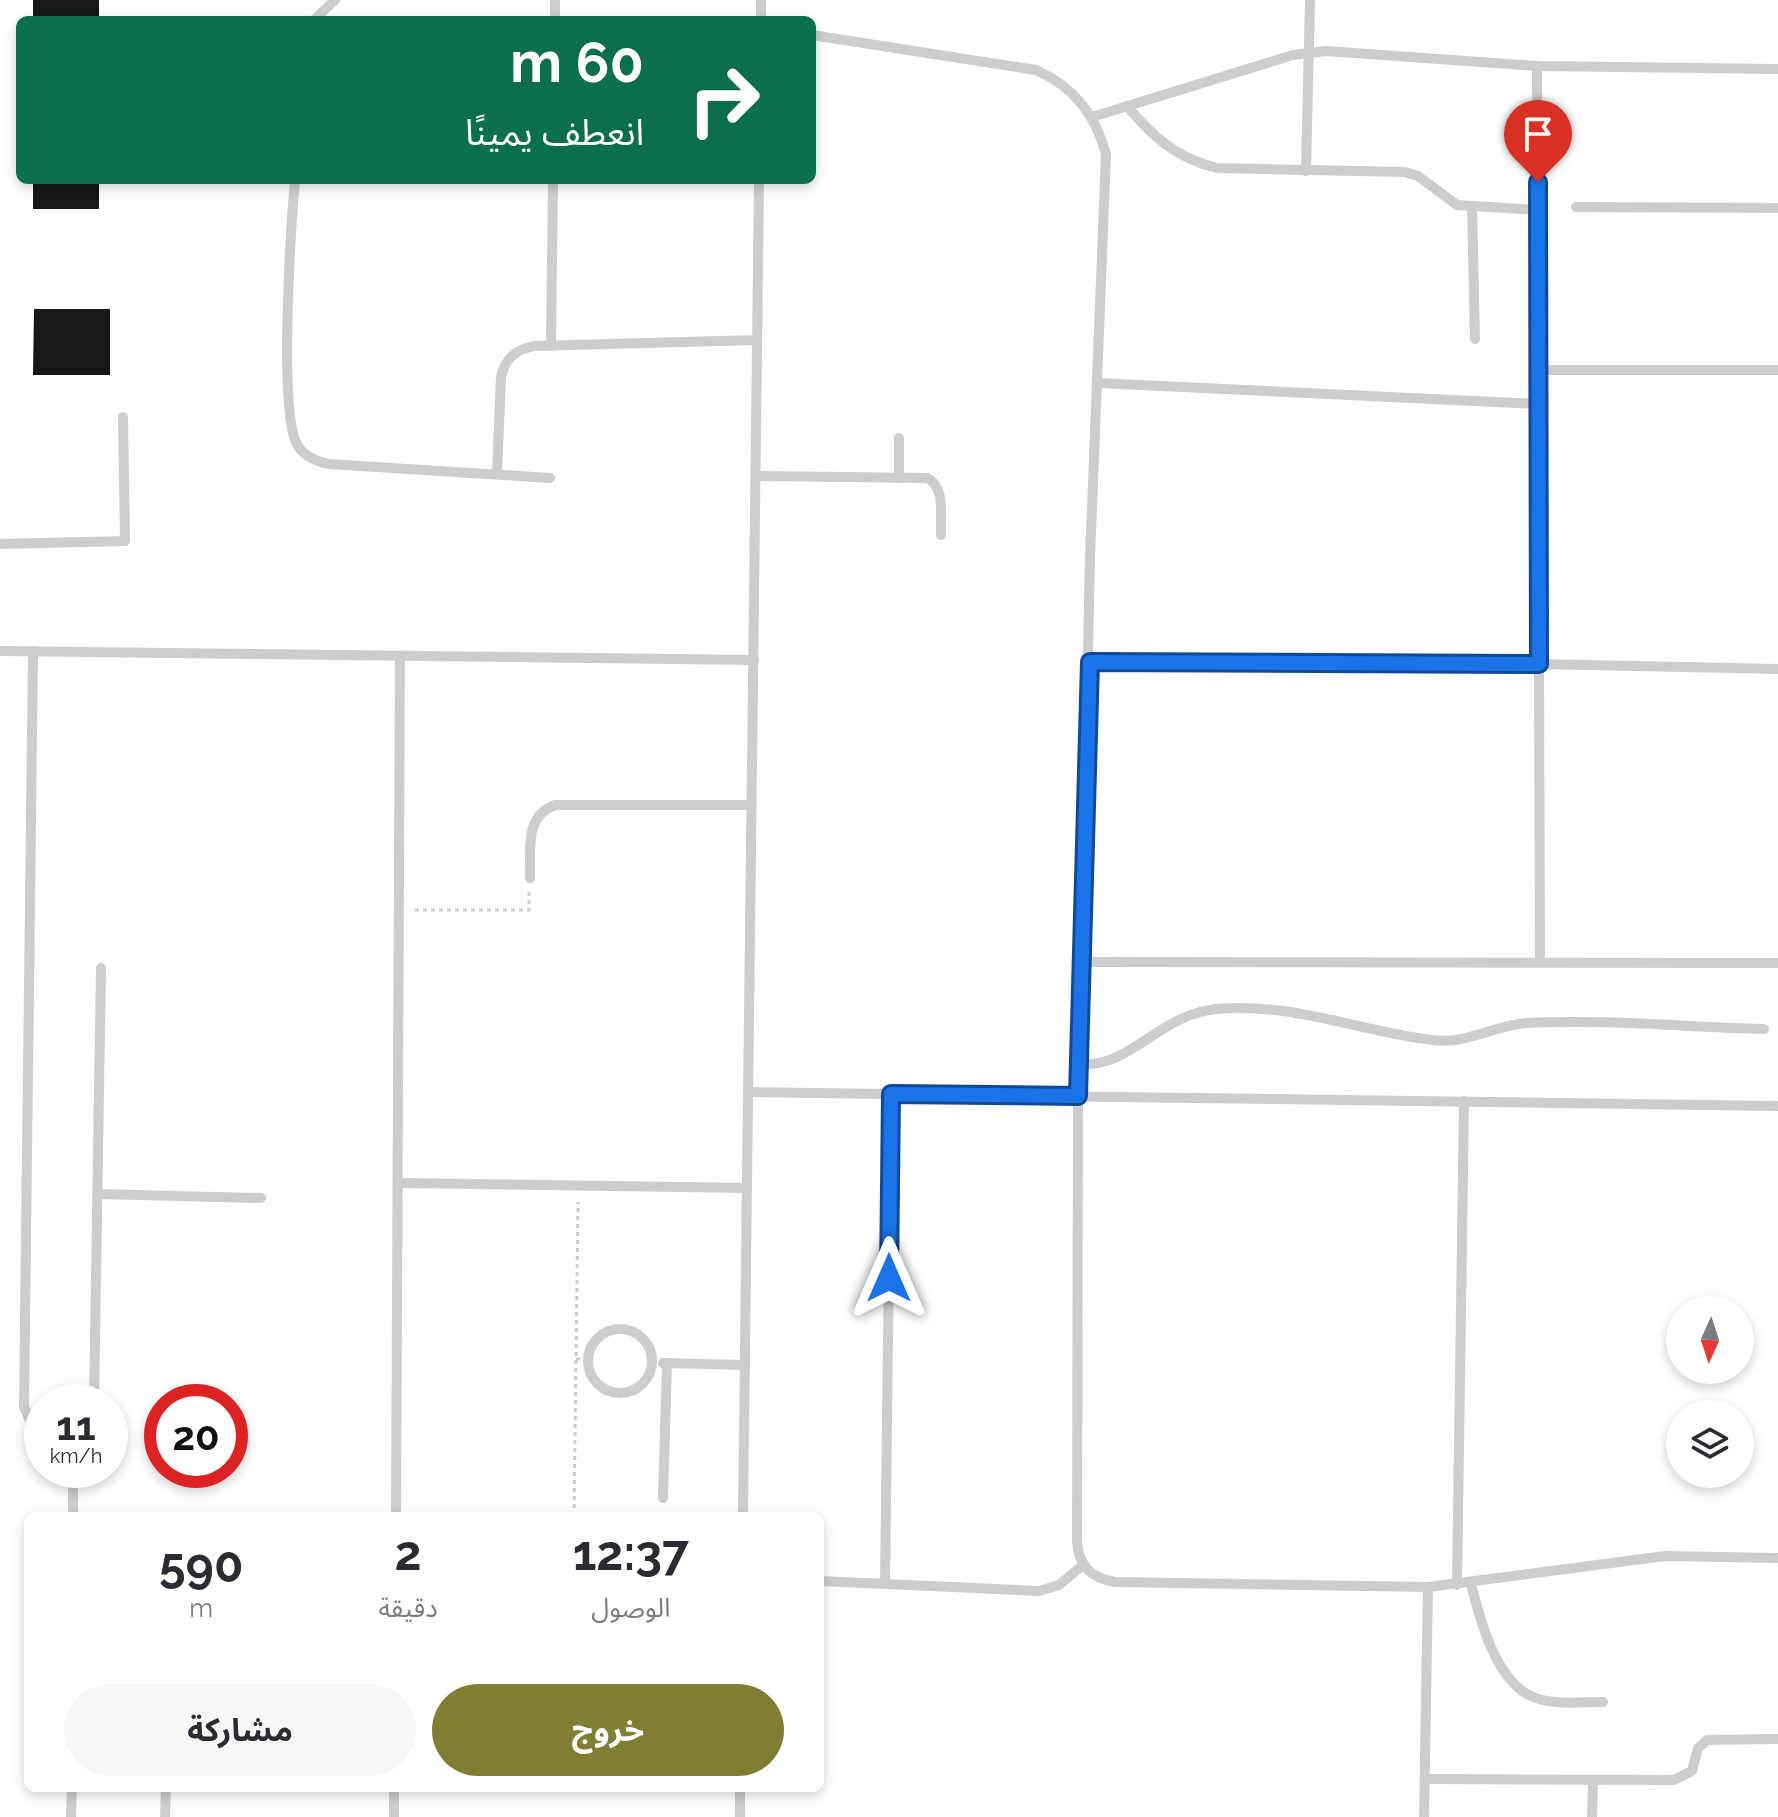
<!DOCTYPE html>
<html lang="ar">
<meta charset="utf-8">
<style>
body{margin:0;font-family:Raleway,"Noto Sans Arabic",sans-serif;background:#f7f7f7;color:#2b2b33;direction:rtl;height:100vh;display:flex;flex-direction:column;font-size:30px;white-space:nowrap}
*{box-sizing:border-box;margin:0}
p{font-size:26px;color:#7c7c81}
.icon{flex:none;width:44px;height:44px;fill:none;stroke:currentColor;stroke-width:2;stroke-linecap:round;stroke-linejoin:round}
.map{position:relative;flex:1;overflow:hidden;direction:ltr}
.drawer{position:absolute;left:24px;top:1512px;width:800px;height:280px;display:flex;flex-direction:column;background:#fff;border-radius:12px;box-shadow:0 4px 12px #0003;direction:rtl}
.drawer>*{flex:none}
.hud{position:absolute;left:16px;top:16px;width:800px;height:168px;border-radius:12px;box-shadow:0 4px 12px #0003;direction:rtl;background:#0b6e4f;color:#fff;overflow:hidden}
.needle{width:52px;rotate:183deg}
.buttons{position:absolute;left:1666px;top:1296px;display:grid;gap:16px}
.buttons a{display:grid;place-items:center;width:88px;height:88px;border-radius:50%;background:#fff;box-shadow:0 4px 12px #0003;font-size:40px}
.speed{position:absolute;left:24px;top:1384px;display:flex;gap:16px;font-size:40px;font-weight:700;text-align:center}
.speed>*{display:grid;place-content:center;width:104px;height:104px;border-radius:50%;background:#fff;box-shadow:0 4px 12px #0003;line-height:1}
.speed small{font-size:20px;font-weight:400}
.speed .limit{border:12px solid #d22;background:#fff;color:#111}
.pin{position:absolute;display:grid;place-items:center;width:68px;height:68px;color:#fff;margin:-82px -34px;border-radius:50% 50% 50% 0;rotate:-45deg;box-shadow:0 0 8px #0007}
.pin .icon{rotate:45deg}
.me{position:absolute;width:88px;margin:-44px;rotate:0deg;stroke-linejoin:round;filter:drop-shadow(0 0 6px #0008)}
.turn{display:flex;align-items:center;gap:28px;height:168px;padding:0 40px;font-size:36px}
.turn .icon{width:104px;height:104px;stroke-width:2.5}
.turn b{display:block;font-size:56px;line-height:68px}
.eta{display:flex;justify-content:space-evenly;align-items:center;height:136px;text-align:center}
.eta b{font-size:48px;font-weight:700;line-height:56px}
.button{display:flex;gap:16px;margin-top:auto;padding:16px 40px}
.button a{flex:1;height:92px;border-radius:48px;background:#807e33;color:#fff;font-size:32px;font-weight:700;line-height:92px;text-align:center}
.button a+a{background:#f7f7f7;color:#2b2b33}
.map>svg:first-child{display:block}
.building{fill:#171717}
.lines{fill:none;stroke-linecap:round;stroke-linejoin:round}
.path{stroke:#cacaca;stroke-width:3;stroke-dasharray:4 4;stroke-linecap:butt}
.lane{stroke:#cdcdcd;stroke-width:10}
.route-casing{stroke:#114b97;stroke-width:20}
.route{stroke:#1a73e8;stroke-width:14}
</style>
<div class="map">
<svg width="1778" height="1817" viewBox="0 0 1778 1817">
<rect width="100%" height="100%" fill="#fff"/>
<!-- building -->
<g class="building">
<rect x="33" y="0" width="66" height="20"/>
<rect x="33" y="180" width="66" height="29"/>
<path d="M34,309H110V375H33Z"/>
</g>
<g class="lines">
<!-- path -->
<g class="path">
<path d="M415,910H529V892"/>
<path d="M576,1359H588"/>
<path d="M574,1516L578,1202"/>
</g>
<!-- lane -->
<g class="lane">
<path d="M314,20L335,0"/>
<path d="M555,20V0"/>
<path d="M761,20V0"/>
<path d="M812,35L1036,70C1074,87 1095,114 1106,154L1090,558L1078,1096L1077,1542C1079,1566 1091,1578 1115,1582L1428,1587L1665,1556L1778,1558"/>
<path d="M1537,66L1540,961"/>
<path d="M1127,106C1153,137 1176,158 1217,168L1405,172L1418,176L1457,205L1538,210"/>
<path d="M1092,117L1293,55L1326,51L1537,66L1778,69"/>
<path d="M1306,171L1310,0"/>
<path d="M295,180C291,224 278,416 298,446C305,457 316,461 329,464L550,478"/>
<path d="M1472,207L1475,339"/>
<path d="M1576,207L1778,208"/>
<path d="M551,346L553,180"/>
<path d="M1538,370H1778"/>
<path d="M1098,383L1538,404"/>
<path d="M497,474L501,377C505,358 516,349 535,346L757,340"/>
<path d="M756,476L927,478C946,487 940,516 941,535"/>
<path d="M899,478V438"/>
<path d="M0,544L125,541L123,417"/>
<path d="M0,651L754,660"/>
<path d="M33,651L24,1407L31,1423L42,1432"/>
<path d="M1090,662L1539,664L1778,669"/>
<path d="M530,878C531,850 524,816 555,805H752"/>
<path d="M1082,962L1778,963"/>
<path d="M1079,1064C1130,1069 1158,1015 1216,1009C1290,1002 1360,1031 1432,1040C1467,1045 1494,1025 1527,1023C1605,1019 1686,1027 1764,1029"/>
<path d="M748,1092L1778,1106"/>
<path d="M398,1183L747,1188"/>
<path d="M98,1194L261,1198"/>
<circle cx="620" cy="1361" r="32"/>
<path d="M663,1363L745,1365"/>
<path d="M94,1402L101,968"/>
<path d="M73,1470V1516"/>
<path d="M663,1498L667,1363"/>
<path d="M396,1516L400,656"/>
<path d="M743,1516L759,180"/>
<path d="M820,1581L1039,1591L1059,1585L1083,1565"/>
<path d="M885,1584L891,1094"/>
<path d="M1471,1584C1480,1620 1497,1688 1539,1699C1559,1705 1583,1702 1603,1702"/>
<path d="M1457,1585L1464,1101"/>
<path d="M1425,1779L1674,1780L1692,1771L1698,1748L1707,1740L1778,1739"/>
<path d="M71,1817L72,1788"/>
<path d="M165,1817L166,1788"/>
<path d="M394,1817V1788"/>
<path d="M740,1817V1788"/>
<path d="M1424,1817L1428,1587"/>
<path d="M1592,1817L1593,1780"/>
</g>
</g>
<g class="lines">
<defs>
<path id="route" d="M889,1278L891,1094L1078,1096L1090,662L1539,664L1538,182"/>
</defs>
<!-- route casing -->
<use href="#route" class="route-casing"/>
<!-- route -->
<use href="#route" class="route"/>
</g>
</svg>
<div class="buttons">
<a><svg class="needle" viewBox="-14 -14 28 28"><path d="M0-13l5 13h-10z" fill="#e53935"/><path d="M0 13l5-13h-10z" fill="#7c7c81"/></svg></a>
<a><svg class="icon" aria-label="layers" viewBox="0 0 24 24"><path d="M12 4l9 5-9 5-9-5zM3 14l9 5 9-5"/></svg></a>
</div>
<div class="speed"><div>11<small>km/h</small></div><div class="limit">20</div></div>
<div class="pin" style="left:1538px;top:182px;background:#d93025"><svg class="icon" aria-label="arrive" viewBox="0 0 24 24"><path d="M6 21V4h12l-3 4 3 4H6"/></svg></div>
<svg class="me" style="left:889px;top:1278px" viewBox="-20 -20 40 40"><path d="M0-17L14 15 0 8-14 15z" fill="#1a73e8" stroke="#fff" stroke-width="4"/></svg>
<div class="hud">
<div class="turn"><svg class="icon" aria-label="right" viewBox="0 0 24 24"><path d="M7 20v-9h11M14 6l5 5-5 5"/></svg><div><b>60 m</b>انعطف يمينًا</div></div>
</div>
<section class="drawer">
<div class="eta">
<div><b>12:37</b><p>الوصول</p></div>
<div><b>2</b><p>دقيقة</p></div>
<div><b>590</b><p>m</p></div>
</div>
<div class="button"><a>خروج</a><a>مشاركة</a></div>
</section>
</div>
